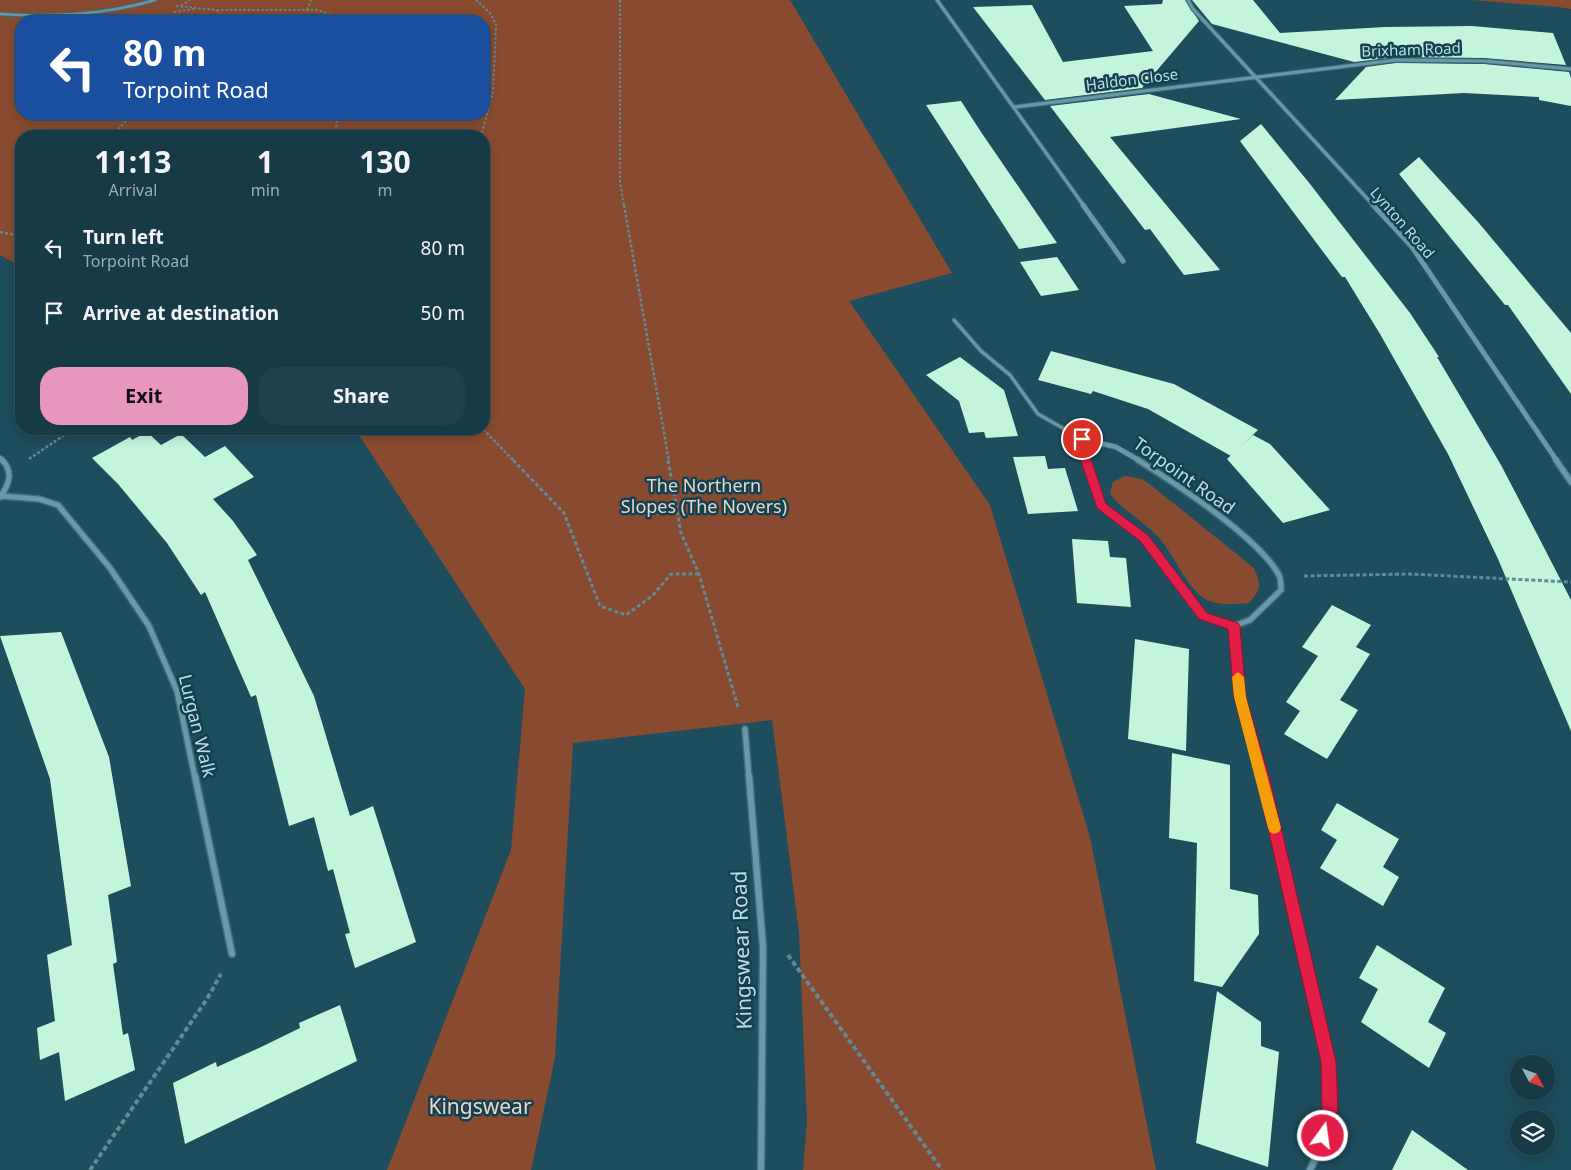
<!DOCTYPE html>
<style>
body{margin:0;font-family:"Noto Sans",sans-serif;background:#1f414d;color:#f1f3f6;height:100vh;display:flex;flex-direction:column;font-size:19px;white-space:nowrap}
*{box-sizing:border-box;margin:0}
p{font-size:16px;color:#9eadb3}
.icon{flex:none;width:28px;height:28px;fill:none;stroke:currentColor;stroke-width:2;stroke-linecap:round;stroke-linejoin:round}
.map{position:relative;flex:1;overflow:hidden}
.details{position:absolute;left:15px;top:130px;width:475px;height:305px;display:flex;flex-direction:column;background:#163a46;border-radius:20px;box-shadow:0 2px 12px #0003,0 0 0 1px #35545f}
.details>*{flex:none}
.banner{position:absolute;left:15px;top:15px;width:475px;height:105px;border-radius:20px;box-shadow:0 2px 12px #0003,0 0 0 1px #35545f;background:#1a4fa0;color:#fff;overflow:hidden}
.needle{width:32px;rotate:131deg}
.tools{position:absolute;left:1510px;top:1055px;display:grid;gap:10px}
.tools a{display:grid;place-items:center;width:45px;height:45px;border-radius:50%;background:#163a46;box-shadow:0 2px 12px #0003,0 0 0 1px #35545f;font-size:25px}
.pin{position:absolute;display:grid;place-items:center;width:42px;height:42px;color:#fff;margin:-21px;border:2px solid #fff;border-radius:50%;box-shadow:0 1px 5px #0007}
.me{position:absolute;width:55px;margin:-28px;rotate:14deg;stroke-linejoin:round;filter:drop-shadow(0 0 4px #0008)}
.turn{display:flex;align-items:center;gap:18px;height:105px;padding:0 25px;font-size:22px}
.turn .icon{width:65px;height:65px;stroke-width:2.5}
.turn b{display:block;font-size:35px;line-height:42px}
.eta{display:flex;justify-content:space-evenly;align-items:center;height:85px;text-align:center}
.eta b{font-size:30px;font-weight:700;line-height:35px}
.action{display:flex;gap:10px;margin-top:auto;padding:10px 25px}
.action a{flex:1;height:58px;border-radius:20px;background:#e797bd;color:#111;font-size:20px;font-weight:700;line-height:58px;text-align:center}
.action a+a{background:#1f414d;color:#f1f3f6}
ul{padding:0;list-style:none}
li{display:flex;align-items:center;gap:15px;height:65px;padding:0 25px}
li div{flex:1}
li b{display:block;font-size:19px}
li em{font-style:normal}
.map>svg:first-child{display:block}
.green{fill:#884b30;fill-rule:evenodd}
.building{fill:#c5f4dd}
.lines{fill:none;stroke-linecap:round;stroke-linejoin:round}
.service-far1-casing{stroke:#426b79;stroke-width:4.5}
.service-casing{stroke:#426b79;stroke-width:5}
.minor-far3-casing{stroke:#426b79;stroke-width:5}
.minor-far2-casing{stroke:#426b79;stroke-width:6}
.minor-far1-casing{stroke:#426b79;stroke-width:8}
.minor-casing{stroke:#426b79;stroke-width:9}
.path-far3{stroke:#638896;stroke-width:2;stroke-dasharray:2.5 2;stroke-linecap:butt}
.path-far2{stroke:#638896;stroke-width:2.5;stroke-dasharray:3 2;stroke-linecap:butt}
.path-far1{stroke:#638896;stroke-width:3;stroke-dasharray:4 2.5;stroke-linecap:butt}
.path{stroke:#638896;stroke-width:4;stroke-dasharray:5 3;stroke-linecap:butt}
.service-far1{stroke:#6998aa;stroke-width:2.5}
.service{stroke:#6998aa;stroke-width:3}
.minor-far3{stroke:#6998aa;stroke-width:3}
.minor-far2{stroke:#6998aa;stroke-width:4.5}
.minor-far1{stroke:#6998aa;stroke-width:5}
.minor{stroke:#6998aa;stroke-width:6}
.route{fill:#e11d48;stroke:#92132f}
.slow{fill:#f59e0b}
.labels{text-anchor:middle;stroke-width:5;stroke-linejoin:round;paint-order:stroke}
.far-street-label{font-size:15px;fill:#c3dae4;stroke:#114252}
.street-label{font-size:18px;fill:#c3dae4;stroke:#114252}
.park-label{font-size:18px;fill:#efd3c7;stroke:#114252}
.near-street-label{font-size:21px;fill:#c3dae4;stroke:#114252}
.near-park-label{font-size:21px;fill:#efd3c7;stroke:#114252}
</style>
<div class="map">
<svg width="1571" height="1170" viewBox="0 0 1571 1170">
<rect width="100%" height="100%" fill="#1e4d5d"/>
<!-- green -->
<g class="green">
<path d="M0,0H790L952,273L849,301L990,505L1090,837L1156,1170H803L807,1121L799,933L772,720L573,743L555,1058L531,1170H387L511,850L525,689L355,429H484V136H21V267L0,255ZM21,21H484V114H21Z"/>
<path d="M1471,0H1571V9L1558,7Z"/>
<path d="M1125,476L1142,479L1152,486L1254,568C1261,585 1262,589 1249,603C1233,604 1214,607 1201,596C1184,582 1174,554 1158,537C1144,521 1123,511 1110,494L1113,482Z"/>
</g>
<!-- building -->
<g class="building">
<path d="M1163,0H1185L1199,21L1142,88L1045,100L973,7L1032,5L1063,62L1153,51L1124,6L1162,4Z"/>
<path d="M1192,0H1253L1280,33L1385,27L1472,26L1553,33L1566,65L1484,58L1396,57L1354,62L1212,24Z"/>
<path d="M1396,63L1484,64L1569,72L1571,78V106L1539,100V97L1464,93L1335,100L1366,67Z"/>
<path d="M1149,94L1241,119L1110,137L1220,270L1184,275L1150,229L1145,230L1050,106Z"/>
<path d="M961,101L981,132L1057,243L1019,249L926,105Z"/>
<path d="M1261,124L1310,184L1410,313L1439,357H1437L1501,465L1537,534L1571,600V731L1498,559L1448,454L1380,334L1345,277H1342L1240,141Z"/>
<path d="M1419,157L1478,222L1571,333V394L1508,305H1505L1399,174Z"/>
<path d="M1057,257L1079,290L1041,296L1020,262Z"/>
<path d="M1051,351L1174,384L1258,430L1231,456L1148,409L1093,391L1091,394L1038,380Z"/>
<path d="M960,357L1004,390L1018,436L986,438L984,432L969,433L959,401L926,375Z"/>
<path d="M147,432L161,445L181,434L205,457L225,446L254,477L213,499L233,521L257,555L248,560L314,696L350,816L373,806L416,942L355,968L345,934L350,933L333,869L328,871L314,817L289,826L256,695L251,697L205,592L201,595L167,543L118,484L92,458L130,437L132,440Z"/>
<path d="M1253,435L1270,444L1330,510L1283,523L1227,459Z"/>
<path d="M1045,456L1048,469L1065,468L1078,511L1028,514L1013,457Z"/>
<path d="M1072,539L1108,541L1110,557L1126,558L1131,607L1077,603Z"/>
<path d="M1332,605L1371,625L1356,647L1370,654L1340,700L1358,710L1327,759L1284,734L1300,711L1286,702L1318,656L1302,647Z"/>
<path d="M61,632L109,757L131,886L108,895L117,962L113,964L123,1035L128,1033L135,1070L65,1101L59,1052L40,1060L37,1028L55,1021L47,955L72,945L50,779L0,636Z"/>
<path d="M1135,639L1189,649L1186,751L1128,739Z"/>
<path d="M1172,753L1230,765V889L1258,895L1259,934L1222,987L1194,981L1197,843L1169,838Z"/>
<path d="M1337,803L1399,839L1383,867L1399,877L1383,906L1320,868L1337,840L1321,830Z"/>
<path d="M1377,945L1445,988L1428,1022L1446,1033L1429,1068L1361,1022L1378,989L1359,978Z"/>
<path d="M1217,991L1261,1022V1046L1279,1052L1268,1167L1196,1143Z"/>
<path d="M340,1005L357,1061L185,1144L173,1083L216,1062L217,1067L259,1048L300,1028L299,1023Z"/>
<path d="M1412,1130L1468,1170H1392Z"/>
</g>
<g class="lines">
<defs>
<path id="service-far1" d="M0,14C53,17 104,15 155,0"/>
<path id="service" d="M954,320L981,351L1010,375L1038,414L1082,439"/>
<g id="minor-far3">
<path d="M937,0L1084,206"/>
<path d="M1188,0L1193,9L1374,206"/>
<path d="M1015,107L1396,60L1484,61L1571,69"/>
</g>
<g id="minor-far2">
<path d="M1083,205L1123,261"/>
<path d="M1373,205L1412,247L1557,461"/>
<path d="M0,458L3,461"/>
<path d="M1087,461L1082,447V439L1116,447L1140,461"/>
</g>
<g id="minor-far1">
<path d="M1087,460L1101,506L1144,538L1203,616L1234,626L1250,620L1281,590C1281,585 1281,579 1279,575C1259,538 1175,483 1138,460"/>
<path d="M1556,460L1571,482"/>
<path d="M1,496L39,499L58,505L110,568L149,626L177,691L195,778"/>
<path d="M0,497C9,485 14,472 2,460"/>
<path d="M1234,626L1240,697L1262,778"/>
<path d="M745,729L749,778"/>
</g>
<g id="minor">
<path d="M195,776L232,954"/>
<path d="M749,776L763,947L761,1170"/>
<path d="M1262,776L1328,1062L1330,1109L1320,1149L1310,1170"/>
</g>
</defs>
<!-- service-far1 casing -->
<use href="#service-far1" class="service-far1-casing"/>
<!-- service casing -->
<use href="#service" class="service-casing"/>
<!-- minor-far3 casing -->
<use href="#minor-far3" class="minor-far3-casing"/>
<!-- minor-far2 casing -->
<use href="#minor-far2" class="minor-far2-casing"/>
<!-- minor-far1 casing -->
<use href="#minor-far1" class="minor-far1-casing"/>
<!-- minor casing -->
<use href="#minor" class="minor-casing"/>
<!-- path-far3 -->
<g class="path-far3">
<path d="M476,0L491,14L496,25L493,92L481,136"/>
<path d="M620,0V182L624,206"/>
<path d="M176,6L217,10H317L327,13L339,21"/>
<path d="M181,6L190,0"/>
<path d="M217,10L224,21"/>
<path d="M307,10L311,0"/>
<path d="M174,12L195,9"/>
<path d="M112,136L132,114"/>
<path d="M334,136L339,114"/>
</g>
<!-- path-far2 -->
<g class="path-far2">
<path d="M624,205L669,461"/>
<path d="M0,232L21,236"/>
<path d="M483,429L514,461"/>
<path d="M29,459L73,429"/>
</g>
<!-- path-far1 -->
<g class="path-far1">
<path d="M513,460L564,513L600,606L626,615L652,596L671,574H699"/>
<path d="M668,460L681,533L699,574L738,707"/>
<path d="M1304,576L1409,574L1571,582"/>
</g>
<!-- path -->
<g class="path">
<path d="M788,955L942,1170"/>
<path d="M90,1170L207,999L221,974"/>
</g>
<!-- service-far1 -->
<use href="#service-far1" class="service-far1"/>
<!-- service -->
<use href="#service" class="service"/>
<!-- minor-far3 -->
<use href="#minor-far3" class="minor-far3"/>
<!-- minor-far2 -->
<use href="#minor-far2" class="minor-far2"/>
<!-- minor-far1 -->
<use href="#minor-far1" class="minor-far1"/>
<!-- minor -->
<use href="#minor" class="minor"/>
</g>
<!-- route -->
<path class="route" d="M1082,436L1087,439V447L1106,504L1148,535L1207,613L1238,623L1240,626L1246,697L1270,780L1336,1062L1338,1109L1329,1141L1323,1144L1318,1141L1316,1136L1322,1109L1321,1062L1257,780L1234,697L1228,629L1199,619L1140,541L1097,508L1076,447L1077,439Z"/>
<!-- slow -->
<path class="slow" d="M1238,672L1244,677L1246,697L1281,828L1279,832L1274,834L1270,832L1268,828L1234,697L1232,677Z"/>
<g class="labels">
<!-- far-street labels -->
<g class="far-street-label">
<text transform="translate(1411 50) rotate(-2)" y="5">Brixham Road</text>
<text transform="translate(1132 80) rotate(-7)" y="5">Haldon Close</text>
<text transform="translate(1402 223) rotate(49)" y="5">Lynton Road</text>
</g>
<!-- street labels -->
<g class="street-label">
<text transform="translate(1184 476) rotate(35)" y="6">Torpoint Road</text>
<text transform="translate(197 726) rotate(76)" y="6">Lurgan Walk</text>
</g>
<!-- park labels -->
<g class="park-label">
<text x="704" y="492">The Northern<tspan x="704" dy="21">Slopes (The Novers)</tspan></text>
</g>
<!-- near-street labels -->
<g class="near-street-label">
<text transform="translate(742 950) rotate(-92)" y="7">Kingswear Road</text>
</g>
<!-- near-park labels -->
<g class="near-park-label">
<text x="480" y="1114">Kingswear</text>
</g>
</g>
</svg>
<div class="tools">
<a><svg class="needle" viewBox="-14 -14 28 28"><path d="M0-13l5 13h-10z" fill="#e53935"/><path d="M0 13l5-13h-10z" fill="#9eadb3"/></svg></a>
<a><svg class="icon" aria-label="layers" viewBox="0 0 24 24"><path d="M12 4l9 5-9 5-9-5zM3 14l9 5 9-5"/></svg></a>
</div>
<div class="pin" style="left:1082px;top:439px;background:#d93025"><svg class="icon" aria-label="arrive" viewBox="0 0 24 24"><path d="M6 21V4h12l-3 4 3 4H6"/></svg></div>
<svg class="me" style="left:1323px;top:1136px" viewBox="-20 -20 40 40"><circle r="17" fill="#e11d48" stroke="#fff" stroke-width="3"/><path d="M0-11L8 9 0 5-8 9z" fill="#fff"/></svg>
<div class="banner">
<div class="turn"><svg class="icon" aria-label="left" viewBox="0 0 24 24"><path d="M17 20v-9H6M10 6l-5 5 5 5"/></svg><div><b>80 m</b>Torpoint Road</div></div>
</div>
<section class="details">
<div class="eta">
<div><b>11:13</b><p>Arrival</p></div>
<div><b>1</b><p>min</p></div>
<div><b>130</b><p>m</p></div>
</div>
<ul>
<li><svg class="icon" aria-label="left" viewBox="0 0 24 24"><path d="M17 20v-9H6M10 6l-5 5 5 5"/></svg><div><b>Turn left</b><p>Torpoint Road</p></div><em>80 m</em></li>
<li><svg class="icon" aria-label="arrive" viewBox="0 0 24 24"><path d="M6 21V4h12l-3 4 3 4H6"/></svg><div><b>Arrive at destination</b></div><em>50 m</em></li>
</ul>
<div class="action"><a>Exit</a><a>Share</a></div>
</section>
</div>
